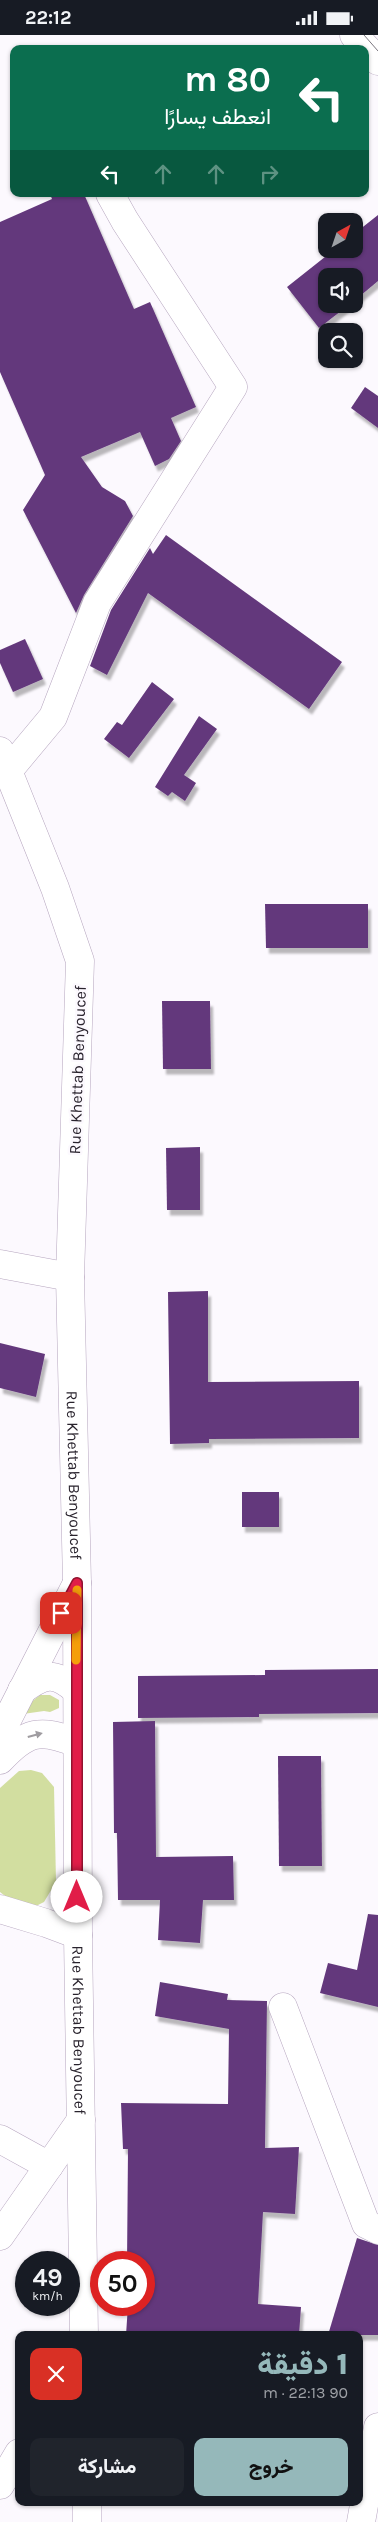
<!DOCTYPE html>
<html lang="ar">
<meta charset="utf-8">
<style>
body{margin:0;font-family:Karla,Vazirmatn,sans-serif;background:#20242c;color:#f1f3f6;direction:rtl;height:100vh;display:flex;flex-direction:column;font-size:19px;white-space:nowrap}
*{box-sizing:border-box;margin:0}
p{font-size:16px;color:#9ea1a6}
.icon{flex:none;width:28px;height:28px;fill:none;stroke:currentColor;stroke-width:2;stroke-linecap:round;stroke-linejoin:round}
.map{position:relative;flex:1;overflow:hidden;direction:ltr}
.details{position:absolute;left:15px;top:2296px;width:348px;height:175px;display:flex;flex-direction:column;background:#171b24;border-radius:10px;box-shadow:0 1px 4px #0004;direction:rtl}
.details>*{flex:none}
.hud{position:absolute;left:10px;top:10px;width:359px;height:152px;border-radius:10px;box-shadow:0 1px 4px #0004;direction:rtl;background:#0b6e4f;color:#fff;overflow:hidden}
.needle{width:32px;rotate:40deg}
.fabs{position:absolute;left:318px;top:178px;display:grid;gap:10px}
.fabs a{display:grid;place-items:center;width:45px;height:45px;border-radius:10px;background:#171b24;box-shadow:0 1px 4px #0004;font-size:25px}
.speed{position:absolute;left:15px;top:2216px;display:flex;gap:10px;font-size:25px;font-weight:700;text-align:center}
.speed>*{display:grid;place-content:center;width:65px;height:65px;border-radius:50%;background:#171b24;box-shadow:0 1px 4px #0004;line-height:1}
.speed small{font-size:12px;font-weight:400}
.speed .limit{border:8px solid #d22;background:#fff;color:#111}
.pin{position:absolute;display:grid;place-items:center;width:42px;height:42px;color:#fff;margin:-21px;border-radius:10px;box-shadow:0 2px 8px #0006}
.me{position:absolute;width:55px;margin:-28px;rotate:0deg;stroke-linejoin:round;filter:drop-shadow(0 0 4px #0008)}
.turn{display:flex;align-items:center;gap:18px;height:105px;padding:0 15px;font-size:22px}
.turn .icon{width:65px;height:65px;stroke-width:2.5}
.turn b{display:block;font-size:35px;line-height:42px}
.lanes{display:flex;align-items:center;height:48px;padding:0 15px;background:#0003;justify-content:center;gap:25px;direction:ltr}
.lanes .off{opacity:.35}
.round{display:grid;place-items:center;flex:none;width:52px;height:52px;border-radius:10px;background:#20242c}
.summary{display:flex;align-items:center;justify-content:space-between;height:85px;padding:0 15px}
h1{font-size:30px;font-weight:800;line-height:38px;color:#95b8ba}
.primary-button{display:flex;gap:10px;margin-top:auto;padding:10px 15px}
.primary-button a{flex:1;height:58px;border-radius:10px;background:#95b8ba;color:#111;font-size:20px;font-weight:800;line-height:58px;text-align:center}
.primary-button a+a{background:#20242c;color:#f1f3f6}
.status{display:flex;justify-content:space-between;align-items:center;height:35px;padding:0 25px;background:#171b24;direction:ltr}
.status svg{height:14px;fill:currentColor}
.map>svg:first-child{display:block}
.green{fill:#d2dea0}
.building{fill:#64397c;filter:url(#shadow)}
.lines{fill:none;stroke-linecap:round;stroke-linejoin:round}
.minor-casing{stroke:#b6a6bf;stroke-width:29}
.major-casing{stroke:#b6a6bf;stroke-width:29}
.minor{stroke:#fff;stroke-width:28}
.major{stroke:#fff;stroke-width:28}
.tram{stroke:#7b777f;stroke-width:1}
.oneway{fill:#9f9ca0}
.route-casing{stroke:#92132f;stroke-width:12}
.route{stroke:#e11d48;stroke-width:9}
.slow{stroke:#f59e0b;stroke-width:9}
.labels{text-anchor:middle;stroke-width:5;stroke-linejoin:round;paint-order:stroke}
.street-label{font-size:16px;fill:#29232d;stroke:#fcf9fe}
</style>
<div class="status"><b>22:12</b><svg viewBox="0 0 49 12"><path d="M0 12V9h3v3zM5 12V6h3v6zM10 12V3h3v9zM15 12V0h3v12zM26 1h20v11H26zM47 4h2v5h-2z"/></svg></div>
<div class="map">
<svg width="378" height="2487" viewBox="0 0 378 2487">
<defs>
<filter id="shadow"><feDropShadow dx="3" dy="5.5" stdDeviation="1" flood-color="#0004"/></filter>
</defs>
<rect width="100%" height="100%" fill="#fcf9fe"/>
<!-- green -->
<g class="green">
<path d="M40,1660H50L59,1665V1673L50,1677L44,1676L23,1679L20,1676Z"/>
<path d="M31,1735L42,1738L54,1752L56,1847L44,1867L36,1871L10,1865L0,1857V1753L19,1736Z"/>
</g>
<!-- building -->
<g class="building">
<path d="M50,159H84L134,274L150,267L196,372L171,383L181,406L169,424L155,431L140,397L81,422L102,452L125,466L133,481L84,560L76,578L23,475L45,440L0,337V187L52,164Z"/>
<path d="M378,180V246L354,266V241H326V269H350L319,293L287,252L335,214H354V199Z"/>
<path d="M365,352L378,361V393L351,373Z"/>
<path d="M166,500L342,627L309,674L148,558L107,640L90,631L111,575L150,513L153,519Z"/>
<path d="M25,604L43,644L13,657L0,628V615Z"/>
<path d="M152,647L174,664L129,723L104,704L117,687L122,690Z"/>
<path d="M199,681L217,694L184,740L196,748L185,766L172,757L168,761L155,752Z"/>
<path d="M265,869H368V913H266Z"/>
<path d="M162,966H210L211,1034H163Z"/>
<path d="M200,1112V1175H167L166,1113Z"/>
<path d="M208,1256V1347L359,1346V1403L209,1404V1408L170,1409L168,1257Z"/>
<path d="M0,1308L45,1319L36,1362L0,1353Z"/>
<rect x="242" y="1457" width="37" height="35"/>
<path d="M378,1634V1678L259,1679V1682L138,1683V1641L265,1640V1635Z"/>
<path d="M155,1686L156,1822L233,1821L234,1865H203L200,1908L158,1905L160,1865H118L117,1798H114L113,1687Z"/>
<path d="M278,1721H321L322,1831H279Z"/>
<path d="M368,1879L378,1880V1972L320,1958L328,1928L357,1935Z"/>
<path d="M160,1947L228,1959L227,1965L267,1966L265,2113L299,2112L295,2179L263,2177L258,2269L301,2272L299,2300H126L128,2270H144V2228H127L128,2114H123L121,2068L228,2069L229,1994L155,1981Z"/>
<path d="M357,2203L378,2210V2300H328Z"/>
</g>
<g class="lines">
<defs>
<g id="minor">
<path d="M354,0L378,26"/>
<path d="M8,736L53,682L97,568L233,352L125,186L110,159"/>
<path d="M0,1229L70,1242"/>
<path d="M0,1699L77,1548"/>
<path d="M0,1874L46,1888L78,1900"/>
<path d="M283,1972L366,2189L378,2195"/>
<path d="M0,2104L49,2131"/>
<path d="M0,2201L81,2085"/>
<path d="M0,2450L19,2418"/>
<path d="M361,2487L378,2392"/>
</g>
<g id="major">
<path id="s1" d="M0,716L55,853L80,926L70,1242L77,1548L78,1900L84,2300"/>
<path d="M22,1655C44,1639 54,1636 75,1654"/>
<path d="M0,1725C27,1696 40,1693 76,1708"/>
<path d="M87,2468V2487"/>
</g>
</defs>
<!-- minor casing -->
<use href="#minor" class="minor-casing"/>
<!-- major casing -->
<use href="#major" class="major-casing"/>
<!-- minor -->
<use href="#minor" class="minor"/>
<!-- major -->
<use href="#major" class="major"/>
<!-- tram -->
<path class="tram" d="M364,0L378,16"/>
</g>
<!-- one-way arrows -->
<defs><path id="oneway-solid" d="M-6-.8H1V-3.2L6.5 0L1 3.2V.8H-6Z" transform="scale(1.25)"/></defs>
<use class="oneway" href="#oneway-solid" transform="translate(35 1700) rotate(-15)"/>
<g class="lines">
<defs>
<path id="route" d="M61,1578L77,1548V1862"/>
</defs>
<!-- route casing -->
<use href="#route" class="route-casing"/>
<!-- route -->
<use href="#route" class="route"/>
<!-- slow -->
<path class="slow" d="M76,1625L77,1555"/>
</g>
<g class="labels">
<!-- street labels -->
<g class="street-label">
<text transform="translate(77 1035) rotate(-88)" y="6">Rue Khettab Benyoucef</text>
<text dy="6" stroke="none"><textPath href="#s1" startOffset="739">Rue Khettab Benyoucef</textPath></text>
<text dy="6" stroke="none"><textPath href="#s1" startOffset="1294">Rue Khettab Benyoucef</textPath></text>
</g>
</g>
</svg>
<div class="fabs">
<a><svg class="needle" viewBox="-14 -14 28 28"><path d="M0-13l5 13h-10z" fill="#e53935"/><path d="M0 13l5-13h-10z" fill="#9ea1a6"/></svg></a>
<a><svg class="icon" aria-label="sound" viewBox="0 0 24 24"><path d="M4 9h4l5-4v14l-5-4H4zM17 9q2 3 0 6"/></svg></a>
<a><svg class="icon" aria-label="search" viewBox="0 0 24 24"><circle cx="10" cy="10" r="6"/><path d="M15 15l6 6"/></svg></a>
</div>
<div class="speed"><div>49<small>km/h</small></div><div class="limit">50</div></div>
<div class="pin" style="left:61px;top:1578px;background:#d93025"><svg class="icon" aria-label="arrive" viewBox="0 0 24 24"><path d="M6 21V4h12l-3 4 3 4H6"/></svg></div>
<svg class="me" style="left:77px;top:1862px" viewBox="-20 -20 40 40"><circle r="19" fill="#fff"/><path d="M0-13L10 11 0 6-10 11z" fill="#e11d48"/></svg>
<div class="hud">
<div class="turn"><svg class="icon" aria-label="left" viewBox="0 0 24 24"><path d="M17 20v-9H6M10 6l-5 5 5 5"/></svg><div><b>80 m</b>انعطف يسارًا</div></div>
<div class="lanes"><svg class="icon" aria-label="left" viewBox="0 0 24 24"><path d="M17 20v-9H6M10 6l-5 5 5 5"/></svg><svg class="icon off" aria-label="ahead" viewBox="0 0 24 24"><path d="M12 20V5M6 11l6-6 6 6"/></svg><svg class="icon off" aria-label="ahead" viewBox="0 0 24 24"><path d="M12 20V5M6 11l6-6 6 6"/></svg><svg class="icon off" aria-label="right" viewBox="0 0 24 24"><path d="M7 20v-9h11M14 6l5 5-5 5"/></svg></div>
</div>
<section class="details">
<div class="summary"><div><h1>1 دقيقة</h1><p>90 m · 22:13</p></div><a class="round" style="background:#d93025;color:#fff"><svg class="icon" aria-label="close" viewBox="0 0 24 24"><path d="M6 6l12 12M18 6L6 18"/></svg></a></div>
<div class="primary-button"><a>خروج</a><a>مشاركة</a></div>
</section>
</div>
